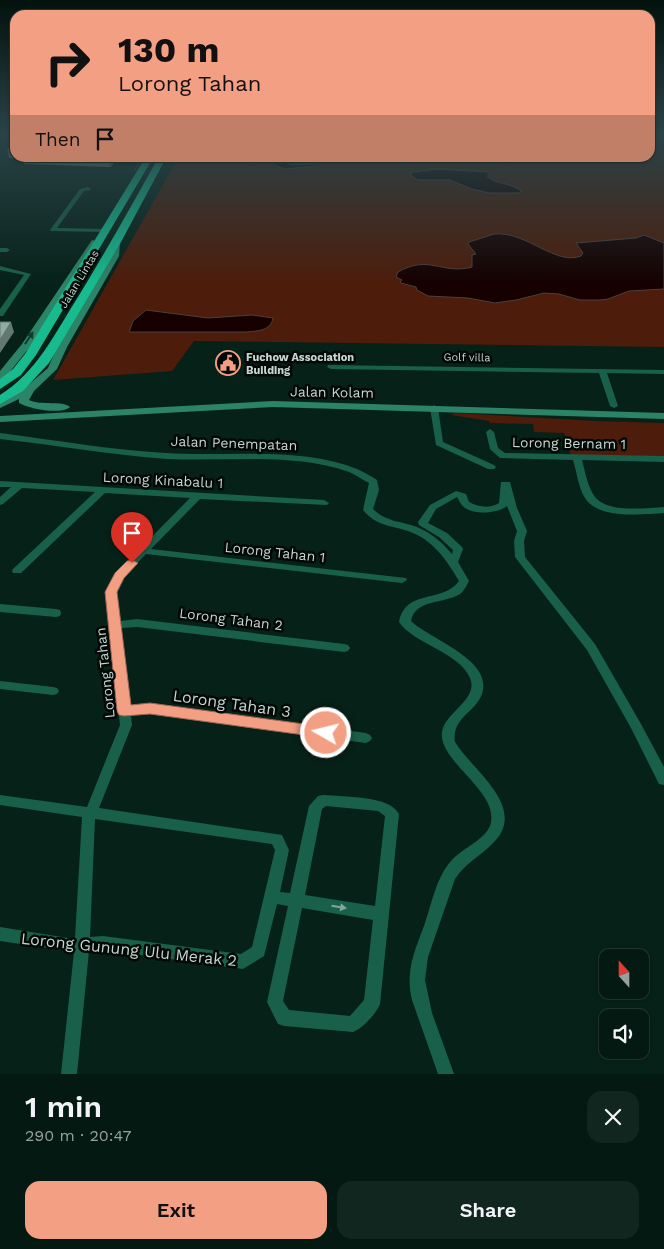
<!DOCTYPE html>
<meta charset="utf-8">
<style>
body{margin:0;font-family:"Work Sans",sans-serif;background:#122620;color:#f1f3f6;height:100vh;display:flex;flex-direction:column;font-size:19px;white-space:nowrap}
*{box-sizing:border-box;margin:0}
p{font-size:16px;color:#97a09f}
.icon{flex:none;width:28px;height:28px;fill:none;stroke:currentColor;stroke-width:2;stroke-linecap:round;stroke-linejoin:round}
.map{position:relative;height:1074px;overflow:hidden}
.sheet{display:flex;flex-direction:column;background:#041912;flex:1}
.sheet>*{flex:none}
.banner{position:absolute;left:10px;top:10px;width:645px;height:152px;border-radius:15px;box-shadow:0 1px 4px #0004,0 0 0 1px #253832;background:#f39f83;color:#111;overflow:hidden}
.needle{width:32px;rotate:339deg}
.controls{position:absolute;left:599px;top:949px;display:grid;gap:10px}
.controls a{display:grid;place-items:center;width:50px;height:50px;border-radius:10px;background:#041912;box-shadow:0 1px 4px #0004,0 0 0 1px #253832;font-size:25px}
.pin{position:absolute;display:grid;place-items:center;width:42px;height:42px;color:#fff;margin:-51px -21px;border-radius:50% 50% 50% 0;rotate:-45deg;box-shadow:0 0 5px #0007}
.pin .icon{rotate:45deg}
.me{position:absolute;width:55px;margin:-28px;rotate:278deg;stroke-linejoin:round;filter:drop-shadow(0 0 4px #0008)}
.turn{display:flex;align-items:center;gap:18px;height:105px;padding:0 25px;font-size:22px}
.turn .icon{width:65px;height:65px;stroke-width:2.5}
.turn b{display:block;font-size:35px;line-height:42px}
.then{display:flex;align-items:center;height:48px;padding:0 25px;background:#0003;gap:10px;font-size:19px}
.round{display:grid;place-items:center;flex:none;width:52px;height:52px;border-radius:15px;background:#122620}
.headline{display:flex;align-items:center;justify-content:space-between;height:85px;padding:0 25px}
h1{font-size:30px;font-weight:600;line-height:38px}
.cta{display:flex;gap:10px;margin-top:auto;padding:10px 25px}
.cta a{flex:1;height:58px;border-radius:15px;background:#f39f83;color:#111;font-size:20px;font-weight:600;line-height:58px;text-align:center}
.cta a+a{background:#122620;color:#f1f3f6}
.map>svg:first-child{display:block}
.green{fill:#4d1c0a}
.water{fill:#160000;stroke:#4b403e}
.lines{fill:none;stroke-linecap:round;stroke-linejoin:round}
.stream{stroke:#4b403e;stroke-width:1}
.street{fill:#19604a;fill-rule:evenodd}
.secondary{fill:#2b8467;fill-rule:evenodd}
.highway{fill:#17bb8e;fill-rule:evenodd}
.wall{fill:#7a948a}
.shaded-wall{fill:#637870}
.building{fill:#8eaca0;stroke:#637870}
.oneway{fill:#123a2c}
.oneway2{fill:#81a69a}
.route{fill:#f39f83;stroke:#9e6755}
.labels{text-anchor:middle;stroke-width:5;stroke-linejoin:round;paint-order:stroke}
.far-street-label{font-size:11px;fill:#c6d5cf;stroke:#010805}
.far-poi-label{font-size:11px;font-weight:bold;fill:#c6d5cf;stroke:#010805;text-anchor:start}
.street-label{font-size:14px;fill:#c6d5cf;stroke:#010805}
.near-street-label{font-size:16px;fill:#c6d5cf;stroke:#010805}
</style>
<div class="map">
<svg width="664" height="1074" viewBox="0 0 664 1074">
<rect width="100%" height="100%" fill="#062118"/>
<!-- green -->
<g class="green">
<path d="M650,134H664V347L194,341L172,371L53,380L178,158H650Z"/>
<path d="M455,413L596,421L664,423V457L571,456L564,433L534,432L533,424L490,423L489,421L451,415Z"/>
</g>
<!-- water -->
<g class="water">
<path d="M240,158H291L288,163L291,165L314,164L316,166L286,169L279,167L266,158L248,161Z"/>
<path d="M439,169L488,172L490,174L487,176C496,185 511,182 521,191L519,193H489L472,189L450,180H418L410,175L413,172Z"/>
<path d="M494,234C527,231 555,266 581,256L583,253L576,243L636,238L644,235L664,243V289L629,291L608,299L600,300H580L559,294L544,293L516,300L495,303L468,298L428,296L417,290L416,287L401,283L400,282L402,280L396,277L398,272C430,254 441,275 472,267V255L476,254L468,244L469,242Z"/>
<path d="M146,310L208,318L252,315L273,318C271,331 257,331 246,332H129L133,321Z"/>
</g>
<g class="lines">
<!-- stream -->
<path class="stream" d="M134,171L141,160"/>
<!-- street -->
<g class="street">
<path d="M88,187L91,189L90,190L84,191L57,228L106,229L109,231L108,232L51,231L50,230L80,189Z"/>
<path d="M0,248H7L10,250L7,252H0Z"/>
<path d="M0,266L31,274L3,316H0V309L24,275L0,270Z"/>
<path d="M328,365L664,370V374L607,373L618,406L614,408L610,406L599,373L331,369L327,367Z"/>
<path d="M434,405L438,408L443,442L494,465L496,467L494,469H488L436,445L430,408Z"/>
<path d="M490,429L494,432L498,448L505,453L664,456V462L582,460C585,471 587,484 593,494C604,514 645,508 664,507V513C642,514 599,520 585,498C578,487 577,472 573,460L500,458L490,449L486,432Z"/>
<path d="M0,433C55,440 110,450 166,453C225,457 301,446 357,469C364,472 371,476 377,480L379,490L373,509C386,522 401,521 417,527C431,533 442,542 452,554L453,550L439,537L419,525L418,522L430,505L456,491L466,494L469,502C479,507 489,509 499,503L501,482H510L517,508L527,531L524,541L525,557L595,644L641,724L664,767V785L659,784L631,728L587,650L515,557L514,541L517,531L507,506C497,514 469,516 461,504C459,502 459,499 457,497L436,509L428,523L447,533L462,547L463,549L458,562L469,581C467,585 464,591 460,594C444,604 415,599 411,621C428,638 489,658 483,690C479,712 451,716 455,742C472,770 528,807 494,842C481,856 465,863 455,879L428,957L425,980L432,1013L454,1074H438L412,1000C410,992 409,983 410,974C411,957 419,940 425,923C432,903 436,878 451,861C461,849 489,838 491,822C497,790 438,761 442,732C445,712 479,700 470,678C459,652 414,644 399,622C406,588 442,604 459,581C446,559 432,539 408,531C390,525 376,526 363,510L369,483C363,480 356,475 349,472C292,452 227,462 167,459C111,455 56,445 0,439Z"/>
<path d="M0,481L324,500L329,503L327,505L200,499L151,549L406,578L407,580L402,583L146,554L123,578L116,592L120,621L137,619L344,644L348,645L350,648L348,651L344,652L137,627L121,628L130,706L150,704L366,733L370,735L372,738L370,741L366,743L150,714L131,715L132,725L99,808L282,835L289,850L280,892L290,893L309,806L318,796L323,795C343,797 389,795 399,814L380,1004C376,1014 363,1028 353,1032L284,1026L278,1024L267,1002L288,906L277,904L264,956L243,969L103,950L89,951L77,1074H61L74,952L0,941V927L68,938H75L82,817L0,805V795L87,807L120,725L106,592L115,574L190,498L105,493L21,573H13L12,571L13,569L95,492L22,488L3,504L0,505V497L11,487H0ZM326,806L378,811L385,816L375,906L305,895L322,809ZM95,819L272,844L275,850L252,947L241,954L103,936L90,937ZM302,908L373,920L364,1000L350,1016L289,1010L283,1001Z"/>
<path d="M0,604L56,609L60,610L61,613L60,616L56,617L0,612Z"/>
<path d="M0,681L53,687L57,688L59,691L57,694L53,695L0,689Z"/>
</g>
<!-- secondary -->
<g class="secondary">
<path d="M92,240L99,242L29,348L4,379L0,380V371L22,344Z"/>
<path d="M113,240L120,242L119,256L67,347L57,369L34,391L29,400C41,406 62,400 70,407C61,415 30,409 19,403V399L0,408V401L26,387L48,368L57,347L111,256Z"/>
<path d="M273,401L664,413V419L273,407L0,422V416Z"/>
</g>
<!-- highway -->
<g class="highway">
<path d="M145,158H153L36,355L21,375L0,389V379L13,369L25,354Z"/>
<path d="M158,158H166L121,242L49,363L23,391L0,404V395C37,372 55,333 78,297C106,251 132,205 158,158Z"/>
</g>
</g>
<!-- wall -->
<path class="wall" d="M15,141V158H124V159L117,160L110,167L24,164L23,159L9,158L7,150Z"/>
<!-- shaded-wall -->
<g class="shaded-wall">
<path d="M110,158H124V159L117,160L110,167L108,159Z"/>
<path d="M11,322L14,332L0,353V340Z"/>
</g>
<!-- building -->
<g class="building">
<path d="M15,141V151L7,150Z"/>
<path d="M67,158H110L108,159Z"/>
<path d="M0,322H11L0,340Z"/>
</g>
<!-- one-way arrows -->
<defs><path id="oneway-solid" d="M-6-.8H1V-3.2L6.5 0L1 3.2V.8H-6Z" transform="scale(1.25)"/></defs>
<use class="oneway" href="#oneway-solid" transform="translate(29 338) rotate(-57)"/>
<use class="oneway2" href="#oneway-solid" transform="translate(339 907) rotate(9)"/>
<!-- sky -->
<linearGradient id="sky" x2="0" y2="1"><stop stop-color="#03120d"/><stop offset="0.47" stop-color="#2a4348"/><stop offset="1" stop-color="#2a4348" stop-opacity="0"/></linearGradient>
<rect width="664" height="285" fill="url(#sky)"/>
<!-- route -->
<path class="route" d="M132,560L138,563L124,578L117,592L131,705L150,703L326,727L331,729L333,733L331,736L326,738L150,714L124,716L119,715L117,711L105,592L115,573L127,561Z"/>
<!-- icons -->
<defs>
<symbol id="civic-ring" viewBox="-11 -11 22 22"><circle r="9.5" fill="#010805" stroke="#f39f83" stroke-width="1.5"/><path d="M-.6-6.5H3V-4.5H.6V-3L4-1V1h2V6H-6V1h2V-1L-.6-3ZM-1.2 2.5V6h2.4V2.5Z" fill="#f39f83"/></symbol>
</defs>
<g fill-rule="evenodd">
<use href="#civic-ring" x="214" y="349" width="28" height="28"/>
</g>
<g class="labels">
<!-- far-street labels -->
<g class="far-street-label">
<text transform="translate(79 279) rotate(-59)" y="4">Jalan Lintas</text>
<text transform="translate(467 357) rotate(1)" y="4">Golf villa</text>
</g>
<!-- far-poi labels -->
<g class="far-poi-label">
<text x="246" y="361">Fuchow Association<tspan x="246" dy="13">Building</tspan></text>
</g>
<!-- street labels -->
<g class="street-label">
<text transform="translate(332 392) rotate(1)" y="5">Jalan Kolam</text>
<text transform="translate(234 443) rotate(2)" y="5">Jalan Penempatan</text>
<text transform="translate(569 443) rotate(1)" y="5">Lorong Bernam 1</text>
<text transform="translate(163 480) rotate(3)" y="5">Lorong Kinabalu 1</text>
<text transform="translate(275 552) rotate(6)" y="5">Lorong Tahan 1</text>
<text transform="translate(231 619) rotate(7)" y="5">Lorong Tahan 2</text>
<text transform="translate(105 673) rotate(-96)" y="5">Lorong Tahan</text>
</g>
<!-- near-street labels -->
<g class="near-street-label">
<text transform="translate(232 703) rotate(8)" y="6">Lorong Tahan 3</text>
<text transform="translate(129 949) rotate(6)" y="6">Lorong Gunung Ulu Merak 2</text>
</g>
</g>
</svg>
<div class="controls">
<a><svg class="needle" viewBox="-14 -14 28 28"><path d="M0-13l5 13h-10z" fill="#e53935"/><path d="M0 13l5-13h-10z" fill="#97a09f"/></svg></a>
<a><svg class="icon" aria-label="sound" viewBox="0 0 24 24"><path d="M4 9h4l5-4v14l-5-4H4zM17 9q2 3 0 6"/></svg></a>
</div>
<div class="pin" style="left:132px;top:563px;background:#d93025"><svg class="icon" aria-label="arrive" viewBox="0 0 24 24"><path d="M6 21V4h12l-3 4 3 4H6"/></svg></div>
<svg class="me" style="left:326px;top:733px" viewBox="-20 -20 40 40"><circle r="17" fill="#f39f83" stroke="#fff" stroke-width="3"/><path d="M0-11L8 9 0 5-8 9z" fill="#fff"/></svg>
<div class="banner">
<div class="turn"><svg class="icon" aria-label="right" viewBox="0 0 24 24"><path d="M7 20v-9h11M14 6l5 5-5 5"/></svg><div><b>130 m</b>Lorong Tahan</div></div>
<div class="then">Then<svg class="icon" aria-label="arrive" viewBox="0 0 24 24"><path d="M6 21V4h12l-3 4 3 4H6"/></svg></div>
</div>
</div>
<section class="sheet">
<div class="headline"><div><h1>1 min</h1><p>290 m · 20:47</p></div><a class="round"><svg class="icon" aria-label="close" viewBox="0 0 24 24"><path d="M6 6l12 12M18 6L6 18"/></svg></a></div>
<div class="cta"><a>Exit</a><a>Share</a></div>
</section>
